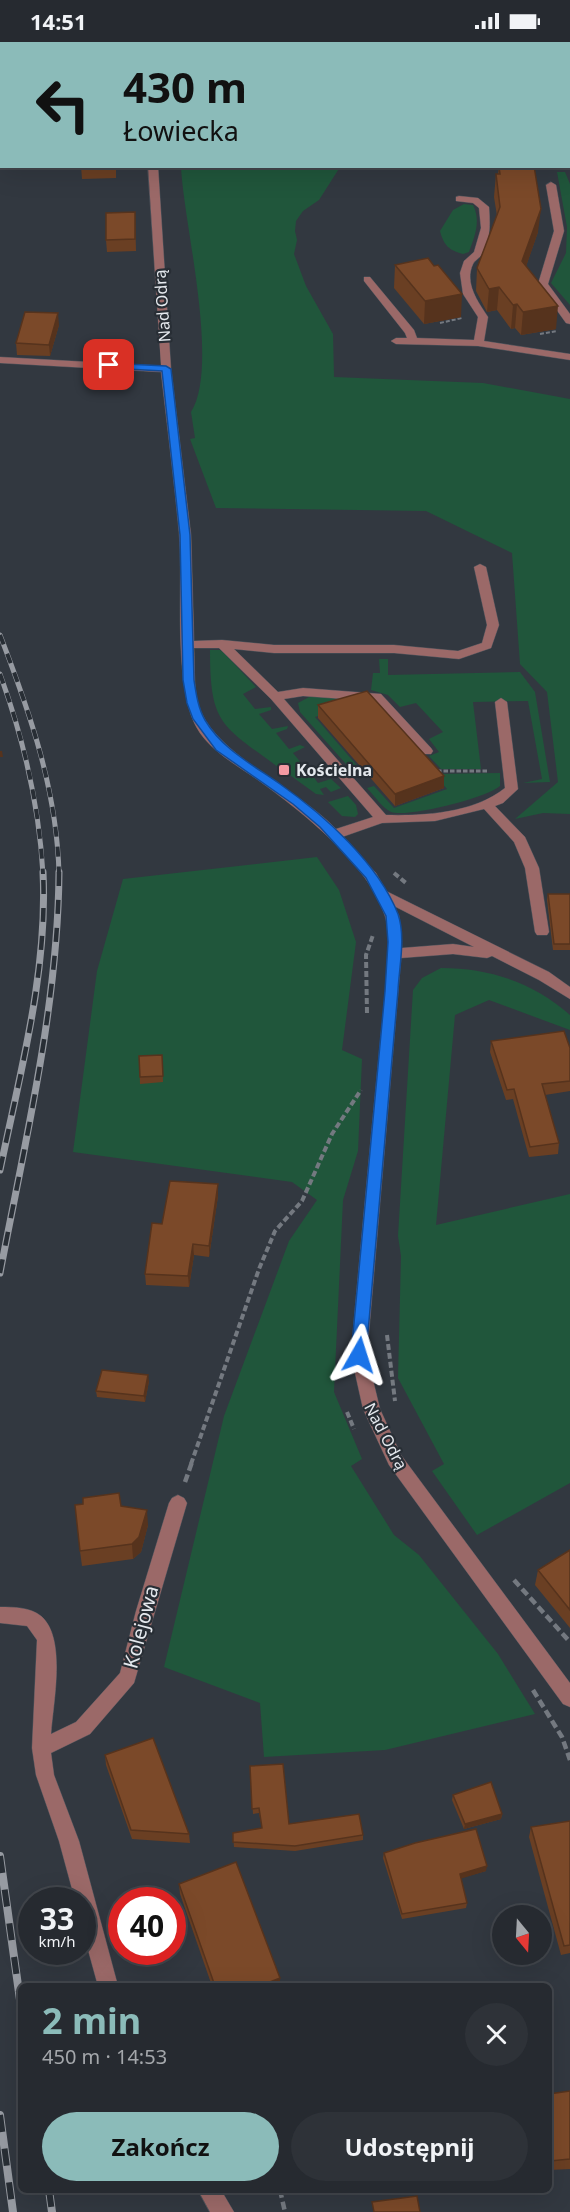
<!DOCTYPE html>
<html lang="pl">
<meta charset="utf-8">
<style>
body{margin:0;font-family:"Noto Sans",sans-serif;background:#2e3238;color:#f1f3f6;height:100vh;display:flex;flex-direction:column;font-size:22px;white-space:nowrap}
*{box-sizing:border-box;margin:0}
p{font-size:20px;color:#a4a7ab}
.icon{flex:none;width:33px;height:33px;fill:none;stroke:currentColor;stroke-width:2;stroke-linecap:round;stroke-linejoin:round}
.map{position:relative;flex:1;overflow:hidden}
.side{position:absolute;left:18px;top:1941px;width:534px;height:210px;display:flex;flex-direction:column;background:#262a30;border-radius:9px;box-shadow:0 6px 24px #0002,0 0 0 2px #42464c}
.side>*{flex:none}
.top-card{position:absolute;left:0px;top:0px;width:570px;height:126px;box-shadow:0 6px 24px #0002,0 0 0 2px #42464c;background:#8bbbb9;color:#111;overflow:hidden}
.needle{width:39px;rotate:162deg}
.tools{position:absolute;left:492px;top:1863px;display:grid;gap:12px}
.tools a{display:grid;place-items:center;width:60px;height:60px;border-radius:50%;background:#262a30;box-shadow:0 6px 24px #0002,0 0 0 2px #42464c;font-size:30px}
.speed{position:absolute;left:18px;top:1845px;display:flex;gap:12px;font-size:30px;font-weight:700;text-align:center}
.speed>*{display:grid;place-content:center;width:78px;height:78px;border-radius:50%;background:#262a30;box-shadow:0 6px 24px #0002,0 0 0 2px #42464c;line-height:1}
.speed small{font-size:15px;font-weight:400}
.speed .limit{border:9px solid #d22;background:#fff;color:#111}
.pin{position:absolute;display:grid;place-items:center;width:51px;height:51px;color:#fff;margin:-26px;border-radius:12px;box-shadow:0 3px 9px #0006}
.me{position:absolute;width:66px;margin:-33px;rotate:6deg;stroke-linejoin:round;filter:drop-shadow(0 0 4px #0008)}
.turn{display:flex;align-items:center;gap:21px;height:126px;padding:0 24px;font-size:27px}
.turn .icon{width:78px;height:78px;stroke-width:2.5}
.turn b{display:block;font-size:42px;line-height:51px}
.round{display:grid;place-items:center;flex:none;width:63px;height:63px;border-radius:32px;background:#2e3238}
.overview{display:flex;align-items:center;justify-content:space-between;height:102px;padding:0 24px}
h1{font-size:36px;font-weight:700;line-height:45px;color:#8bbbb9}
.action{display:flex;gap:12px;margin-top:auto;padding:12px 24px}
.action a{flex:1;height:69px;border-radius:36px;background:#8bbbb9;color:#111;font-size:24px;font-weight:700;line-height:69px;text-align:center}
.action a+a{background:#2e3238;color:#f1f3f6}
.status{display:flex;justify-content:space-between;align-items:center;height:42px;padding:0 30px;background:#262a30;direction:ltr}
.status svg{height:16px;fill:currentColor}
.map>svg:first-child{display:block}
.green{fill:#20563b}
.lines{fill:none;stroke-linecap:round;stroke-linejoin:round}
.minor-casing{stroke:#4f545c;stroke-width:1}
.path-far3{stroke:#747980;stroke-width:2;stroke-dasharray:4 2;stroke-linecap:butt}
.path-far2{stroke:#747980;stroke-width:3;stroke-dasharray:4.5 2;stroke-linecap:butt}
.path-far1{stroke:#747980;stroke-width:4;stroke-dasharray:6 3;stroke-linecap:butt}
.path{stroke:#747980;stroke-width:4.5;stroke-dasharray:8 4;stroke-linecap:butt}
.minor{fill:#9b6968;fill-rule:evenodd}
.rail-far2-casing{stroke:#979ba2;stroke-width:5}
.rail-far1-casing{stroke:#979ba2;stroke-width:7}
.rail-casing{stroke:#979ba2;stroke-width:8}
.rail-far2{stroke:#282e35;stroke-width:4;stroke-dasharray:10;stroke-linecap:butt}
.rail-far1{stroke:#282e35;stroke-width:4.5;stroke-dasharray:14;stroke-linecap:butt}
.rail{stroke:#282e35;stroke-width:6;stroke-dasharray:17;stroke-linecap:butt}
.wall{fill:#6a3f23}
.shaded-wall{fill:#56331d}
.building{fill:#7b4929;stroke:#56331d;stroke-width:1.5}
.route{fill:#1a73e8;stroke:#114b97;stroke-width:1.5}
.poi-dot{fill:#f49aa3;stroke:#282e35;stroke-width:2}
.labels{text-anchor:middle;stroke-width:4.5;stroke-linejoin:round;paint-order:stroke}
.street-label{font-size:16px;fill:#e5e9ee;stroke:#282e35}
.poi-label{font-size:16px;font-weight:bold;fill:#e5e9ee;stroke:#282e35;text-anchor:start}
.near-street-label{font-size:20px;fill:#e5e9ee;stroke:#282e35}
</style>
<div class="status"><b>14:51</b><svg viewBox="0 0 49 12"><path d="M0 12V9h3v3zM5 12V6h3v6zM10 12V3h3v9zM15 12V0h3v12zM26 1h20v11H26zM47 4h2v5h-2z"/></svg></div>
<div class="map">
<svg width="570" height="2170" viewBox="0 0 570 2170">
<rect width="100%" height="100%" fill="#323840"/>
<!-- green -->
<g class="green">
<path d="M249,0H507L508,1L250,2Z"/>
<path d="M181,125H340L319,158L303,169L296,179L295,189L297,198L294,212L306,244L333,292L334,335L483,341L570,357V772L543,771L515,777L558,740L547,650L520,622L512,511L426,469L216,466L190,397L195,396L191,370C220,324 184,183 181,125Z"/>
<path d="M557,130H565L570,142V263L551,241L566,211L567,185Z"/>
<path d="M464,162L473,163C481,179 475,194 469,210L463,212C449,208 444,204 440,189L453,168Z"/>
<path d="M210,608H220L225,612L256,645L243,652L255,667L271,665V668L259,672L272,687L288,684L287,687L276,691L289,707L300,703L305,705L293,711L308,729L319,725L323,726L324,729L312,733L318,741L331,737L341,746L331,750L326,745L320,747L324,753L316,752L287,731L289,730L282,724L278,725C221,683 210,682 210,608Z"/>
<path d="M379,617H388V633L520,630L535,650L550,740L523,741L542,737L528,659L473,660L481,727H441L429,714L439,710L429,697L443,690L416,661L400,665L388,653L371,648L373,631H380Z"/>
<path d="M311,654L366,658L315,675L360,727L353,730L300,670L298,661Z"/>
<path d="M500,731V744C486,756 407,776 391,770C382,766 374,753 367,746L374,744L394,766L447,747L434,732Z"/>
<path d="M348,754L356,763L358,772L355,775L342,774L328,760Z"/>
<path d="M317,815L339,848L356,900L342,1008L362,1017L358,1109L343,1158L334,1350L362,1417L351,1424L394,1493L419,1513L498,1612L535,1672L385,1708L264,1715L260,1661L164,1625L224,1374L289,1199L317,1158L292,1140L73,1110L97,929L123,837Z"/>
<path d="M441,926C490,926 534,941 570,973V988L489,958L455,973L436,1183L570,1152V1441L477,1493L432,1429L444,1422L398,1336L401,1214L398,1194L413,948L422,936Z"/>
</g>
<g class="lines">
<defs>
<g id="minor">
<path d="M112,0H121L122,2H113Z"/>
<path d="M144,0H158L160,2H145Z"/>
<path d="M0,22L2,23V29H0Z"/>
<path d="M568,109L570,110V117L568,116Z"/>
<path d="M148,124H158L171,327L191,493L194,599L222,598L274,603H394L458,609L482,601L487,583L474,525L480,522L486,525L499,583L491,606L459,617L394,611H274L234,607L278,650L303,646L381,652L431,706L433,709L431,712H423L373,659L303,654L284,657L386,773C425,774 474,771 505,746L495,660L501,656L507,660L518,747L503,761L495,764L525,795L539,826L549,890L547,893H537L535,890L525,826L514,800L484,767L435,779L382,781L342,795L376,831L386,849L549,930L570,945V957L539,938L492,914L487,916L453,912L401,916L367,1313L380,1367L401,1413L570,1641V1665L563,1662L389,1423L363,1367L351,1313C360,1209 370,1106 380,1002C383,971 394,902 385,874C369,822 301,769 258,738C238,724 214,711 200,691C171,650 184,543 179,490C174,437 167,383 161,330L0,321V315L161,324ZM194,606H219L271,657L373,775L336,787C299,748 221,715 201,670C193,652 195,627 194,606ZM394,864L474,905L453,902L402,906L399,874Z"/>
<path d="M551,140L556,143L564,189L548,242L570,272V282L566,281L538,242L554,189L546,143Z"/>
<path d="M459,154L478,156L489,165C490,181 491,198 482,212C480,216 475,218 473,222C464,241 478,260 488,275L484,299L570,312V318L478,304L396,302L391,299L396,296H407L405,291L364,239V235H370L414,288L417,296L474,298L478,275L463,252L460,231L464,219L474,210L481,186L479,166L473,161L456,159V155Z"/>
<path d="M178,1453L184,1456L187,1461L134,1641L90,1692L51,1711L54,1733L79,1799L118,1944H98L82,1886V1858H75L59,1799L36,1733L32,1706L37,1598L27,1584L0,1581V1565C13,1565 30,1565 41,1574C67,1596 53,1661 51,1692L76,1680L120,1631L136,1569L169,1461L172,1456Z"/>
<path d="M198,2148H221L234,2170H210Z"/>
</g>
</defs>
<!-- minor casing -->
<use href="#minor" class="minor-casing"/>
<!-- path-far3 -->
<g class="path-far3">
<path d="M2,49V59"/>
<path d="M440,281L462,276"/>
<path d="M540,292L557,289"/>
</g>
<!-- path-far2 -->
<path class="path-far2" d="M437,729H489"/>
<!-- path-far1 -->
<g class="path-far1">
<path d="M394,831L406,841"/>
<path d="M367,971L366,913L373,893"/>
<path d="M387,1293L395,1359"/>
<path d="M347,1370L354,1387"/>
<path d="M191,1422L259,1227L275,1189L302,1159L332,1092L361,1048"/>
</g>
<!-- path -->
<g class="path">
<path d="M185,1440L192,1420"/>
<path d="M514,1538L570,1600"/>
<path d="M533,1648L562,1695L570,1718"/>
<path d="M280,2148L285,2170"/>
</g>
<!-- minor -->
<use href="#minor" class="minor"/>
<defs>
<g id="rail-far2">
<path d="M0,593C30,671 57,748 59,832"/>
<path d="M0,632C24,698 39,762 43,832"/>
</g>
<g id="rail-far1">
<path d="M0,1128C20,1031 48,930 43,830"/>
<path d="M0,1231C25,1099 58,965 59,830"/>
</g>
<g id="rail">
<path d="M0,1814L21,1965"/>
<path d="M0,2073L13,2170"/>
<path d="M49,2148L52,2170"/>
</g>
</defs>
<!-- rail-far2 casing -->
<use href="#rail-far2" class="rail-far2-casing"/>
<!-- rail-far1 casing -->
<use href="#rail-far1" class="rail-far1-casing"/>
<!-- rail casing -->
<use href="#rail" class="rail-casing"/>
<!-- rail-far2 -->
<use href="#rail-far2" class="rail-far2"/>
<!-- rail-far1 -->
<use href="#rail-far1" class="rail-far1"/>
<!-- rail -->
<use href="#rail" class="rail"/>
</g>
<!-- wall -->
<g class="wall">
<path d="M81,124H116V136L82,137Z"/>
<path d="M499,125L538,190L526,224L556,287L521,293L515,286L511,287L497,268L487,270L476,249L477,226L497,174L494,155L496,132H498Z"/>
<path d="M135,170L136,209L107,210L106,198Z"/>
<path d="M395,223L461,275L424,282L394,246Z"/>
<path d="M59,283L50,314L17,313L16,301Z"/>
<path d="M318,663L444,734V746L395,764L318,676Z"/>
<path d="M548,852H570V908H553L547,858Z"/>
<path d="M491,999L570,1006V1049L545,1053L559,1101L558,1112L529,1115L513,1057L506,1058L490,1010Z"/>
<path d="M162,1013L163,1040L140,1042L139,1014Z"/>
<path d="M218,1142V1154L209,1215L194,1213L189,1245L146,1243L145,1232L162,1182Z"/>
<path d="M149,1339L145,1360L97,1355L96,1349Z"/>
<path d="M121,1464L148,1483L141,1510L133,1517L82,1524L80,1509Z"/>
<path d="M570,1508V1586L535,1543L538,1528Z"/>
<path d="M105,1713L189,1792L190,1801L132,1797L106,1723Z"/>
<path d="M250,1724L289,1782L363,1793V1798L295,1809L234,1805L233,1791L262,1786L259,1771L253,1772Z"/>
<path d="M453,1753L502,1772L501,1777L464,1787L452,1758Z"/>
<path d="M570,1779V1911L561,1913L529,1795L531,1785Z"/>
<path d="M384,1811L486,1829L461,1836L467,1861L466,1866L402,1877L383,1816Z"/>
<path d="M179,1842L280,1936V1944H212L180,1852Z"/>
<path d="M570,2049V2127L549,2128V2052Z"/>
</g>
<!-- shaded-wall -->
<g class="shaded-wall">
<path d="M541,167L538,190L520,242L522,219Z"/>
<path d="M499,245L497,268L487,270L489,247Z"/>
<path d="M462,252L461,275L424,282L425,259Z"/>
<path d="M517,262L515,286L511,287L513,263Z"/>
<path d="M558,264L556,287L521,293L523,270Z"/>
<path d="M58,271L59,283L50,314L49,303Z"/>
<path d="M0,709H2L3,715H0Z"/>
<path d="M444,734V746L395,764V752Z"/>
<path d="M218,1142V1154L209,1215V1204Z"/>
<path d="M193,1202L194,1213L189,1245L188,1234Z"/>
<path d="M148,1333L149,1339L145,1360L144,1354Z"/>
<path d="M147,1468L148,1483L141,1510L133,1517L132,1502Z"/>
<path d="M502,1772L501,1777L464,1787L465,1782Z"/>
<path d="M487,1824L486,1829L460,1837V1832Z"/>
<path d="M280,1936V1944H260Z"/>
</g>
<!-- building -->
<g class="building">
<path d="M81,124H116V125L81,126Z"/>
<path d="M534,124L541,167L522,219L558,264L523,270L517,262L513,263L499,245L489,247L477,226L500,165L496,132H500L499,125Z"/>
<path d="M135,170V197L106,198V171Z"/>
<path d="M428,216L434,224L438,223L462,252L425,259L395,223Z"/>
<path d="M25,270L58,271L49,303L16,301Z"/>
<path d="M367,649L444,734L395,752L318,663Z"/>
<path d="M548,852H570V902H554Z"/>
<path d="M564,989L570,1006V1039L542,1042L559,1101L530,1105L514,1047L507,1048L491,999Z"/>
<path d="M162,1013L163,1034L140,1035L139,1014Z"/>
<path d="M170,1139L218,1142L209,1204L193,1202L188,1234L145,1232L152,1181L162,1182Z"/>
<path d="M102,1328L148,1333L144,1354L96,1349Z"/>
<path d="M119,1451L121,1464L147,1468L139,1495L132,1502L80,1509L75,1463L83,1462V1456Z"/>
<path d="M570,1508V1568L538,1528Z"/>
<path d="M153,1696L189,1792L131,1788L105,1713Z"/>
<path d="M283,1722L289,1782L359,1772L363,1793L295,1804L233,1800V1791L262,1786L259,1766L252,1767L250,1724Z"/>
<path d="M491,1740L502,1772L465,1782L453,1753Z"/>
<path d="M570,1779V1903L564,1904L531,1785Z"/>
<path d="M476,1787L487,1824L460,1832L467,1861L402,1872L384,1811L415,1801Z"/>
<path d="M236,1820L280,1936L260,1944H215L179,1842Z"/>
<path d="M570,2049V2117L550,2119L549,2111V2052Z"/>
<path d="M417,2154L420,2170H374L372,2160Z"/>
</g>
<!-- route -->
<path class="route" d="M106,321L166,324L171,327L190,493L194,638C196,651 198,666 205,678C222,707 253,723 280,742C324,773 378,821 398,872C406,895 399,926 398,949L366,1313L364,1318L359,1319L354,1318L351,1313L385,949L388,900L386,874L366,836L320,785L293,762L216,708L193,677L187,661L183,638L180,493L162,329L109,326L105,323Z"/>
<!-- markers -->
<rect class="poi-dot" x="278" y="722" width="12" height="12" rx="3"/>
<g class="labels">
<!-- street labels -->
<g class="street-label">
<text transform="translate(162 264) rotate(-94)" y="6">Nad Odrą</text>
<text transform="translate(386 1394) rotate(62)" y="6">Nad Odrą</text>
</g>
<!-- poi labels -->
<g class="poi-label">
<text x="296" y="734">Kościelna</text>
</g>
<!-- near-street labels -->
<g class="near-street-label">
<text transform="translate(141 1585) rotate(-75)" y="7">Kolejowa</text>
</g>
</g>
</svg>
<div class="tools">
<a><svg class="needle" viewBox="-14 -14 28 28"><path d="M0-13l5 13h-10z" fill="#e53935"/><path d="M0 13l5-13h-10z" fill="#a4a7ab"/></svg></a>
</div>
<div class="speed"><div>33<small>km/h</small></div><div class="limit">40</div></div>
<div class="pin" style="left:109px;top:323px;background:#d93025"><svg class="icon" aria-label="arrive" viewBox="0 0 24 24"><path d="M6 21V4h12l-3 4 3 4H6"/></svg></div>
<svg class="me" style="left:359px;top:1313px" viewBox="-20 -20 40 40"><path d="M0-17L14 15 0 8-14 15z" fill="#1a73e8" stroke="#fff" stroke-width="4"/></svg>
<div class="top-card">
<div class="turn"><svg class="icon" aria-label="left" viewBox="0 0 24 24"><path d="M17 20v-9H6M10 6l-5 5 5 5"/></svg><div><b>430 m</b>Łowiecka</div></div>
</div>
<section class="side">
<div class="overview"><div><h1>2 min</h1><p>450 m · 14:53</p></div><a class="round"><svg class="icon" aria-label="close" viewBox="0 0 24 24"><path d="M6 6l12 12M18 6L6 18"/></svg></a></div>
<div class="action"><a>Zakończ</a><a>Udostępnij</a></div>
</section>
</div>
